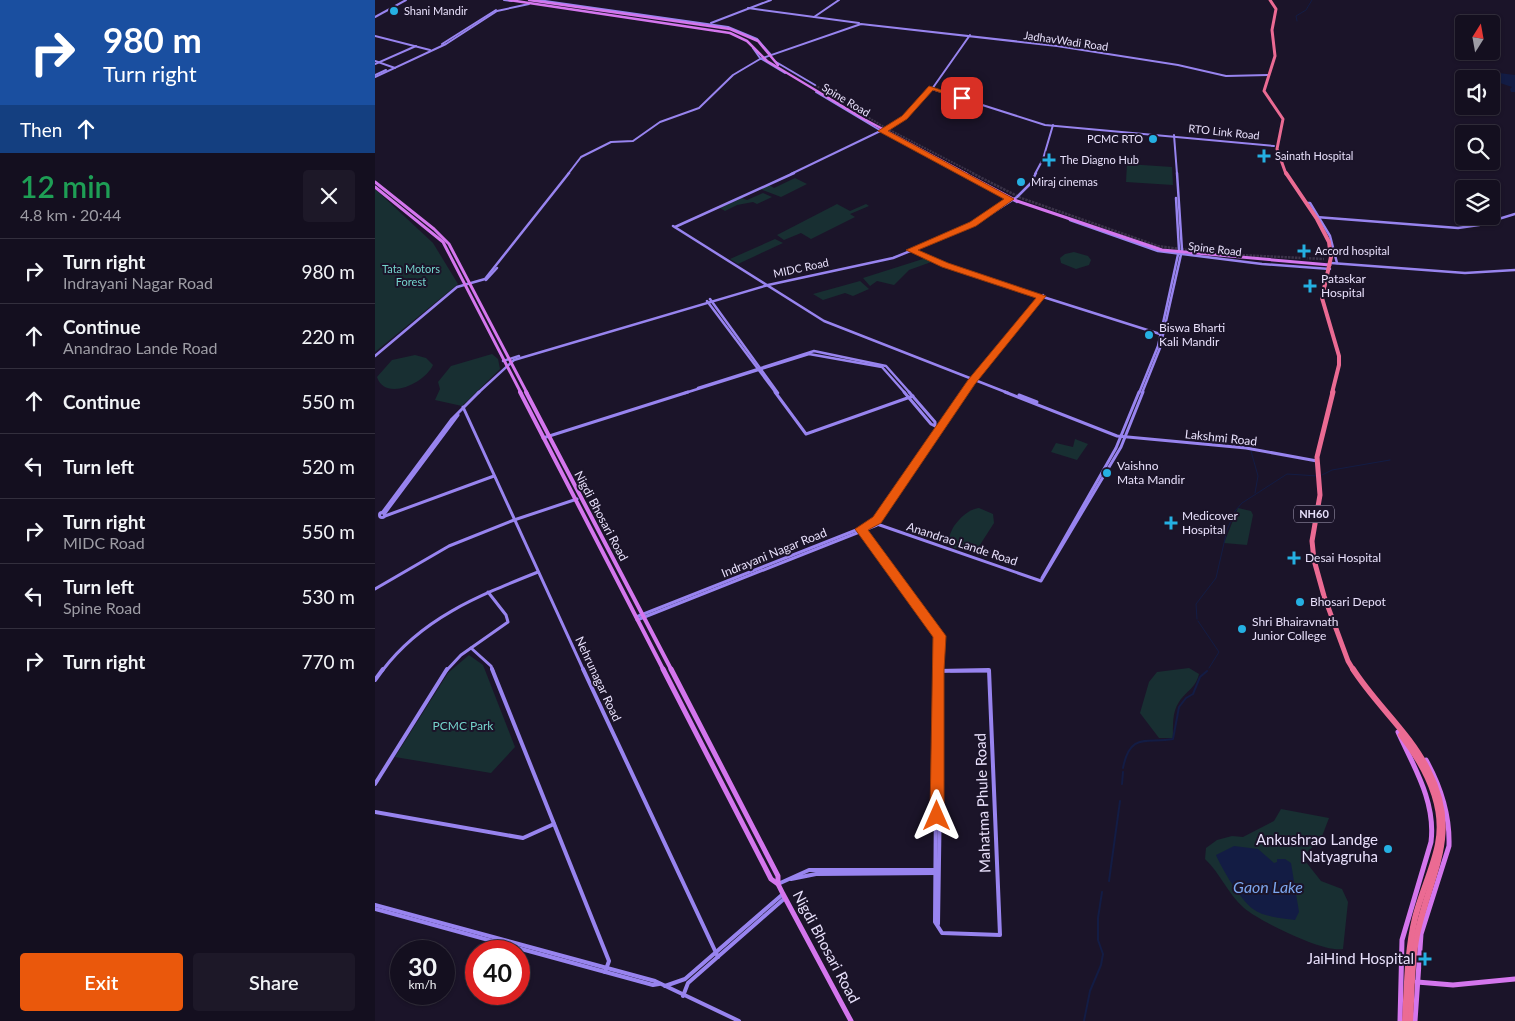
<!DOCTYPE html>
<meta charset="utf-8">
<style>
body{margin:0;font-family:Lato,sans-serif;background:#1d1828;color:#f1f3f6;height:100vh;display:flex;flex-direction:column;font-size:19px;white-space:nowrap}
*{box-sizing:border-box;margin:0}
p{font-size:16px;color:#9d9ca4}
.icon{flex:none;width:28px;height:28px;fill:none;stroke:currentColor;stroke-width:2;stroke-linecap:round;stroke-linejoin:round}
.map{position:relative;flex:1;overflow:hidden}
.sheet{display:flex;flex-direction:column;background:#140f1f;width:375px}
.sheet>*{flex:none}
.top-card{background:#1a4fa0;color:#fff;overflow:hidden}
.needle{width:32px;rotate:11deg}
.buttons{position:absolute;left:1080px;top:15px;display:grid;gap:10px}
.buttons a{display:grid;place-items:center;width:45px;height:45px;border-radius:5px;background:#140f1f;box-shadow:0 1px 4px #0004,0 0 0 1px #332f3d;font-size:25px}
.speed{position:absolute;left:15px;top:940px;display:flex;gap:10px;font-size:25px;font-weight:700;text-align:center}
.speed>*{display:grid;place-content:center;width:65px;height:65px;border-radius:50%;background:#140f1f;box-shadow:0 1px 4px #0004,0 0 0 1px #332f3d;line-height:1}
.speed small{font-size:12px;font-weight:400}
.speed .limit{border:8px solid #d22;background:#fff;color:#111}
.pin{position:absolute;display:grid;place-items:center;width:42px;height:42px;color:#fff;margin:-21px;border-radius:10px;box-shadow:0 2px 8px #0006}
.me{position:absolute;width:55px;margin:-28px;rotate:0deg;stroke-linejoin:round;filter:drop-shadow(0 0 4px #0008)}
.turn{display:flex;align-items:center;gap:18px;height:105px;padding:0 20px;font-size:22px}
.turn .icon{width:65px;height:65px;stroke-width:2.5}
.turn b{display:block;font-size:35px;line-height:42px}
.then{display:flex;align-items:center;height:48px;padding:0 20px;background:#0003;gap:10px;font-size:19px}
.round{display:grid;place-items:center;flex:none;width:52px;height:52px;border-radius:5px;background:#1d1828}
.summary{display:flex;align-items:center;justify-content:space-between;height:85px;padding:0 20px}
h1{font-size:30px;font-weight:600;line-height:38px;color:#1e9e55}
.button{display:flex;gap:10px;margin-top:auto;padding:10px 20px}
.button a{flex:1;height:58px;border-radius:5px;background:#ea580c;color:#fff;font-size:20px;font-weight:600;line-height:58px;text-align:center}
.button a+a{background:#1d1828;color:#f1f3f6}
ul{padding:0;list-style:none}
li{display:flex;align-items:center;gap:15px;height:65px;padding:0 20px;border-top:1px solid #332f3d}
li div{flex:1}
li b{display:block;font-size:19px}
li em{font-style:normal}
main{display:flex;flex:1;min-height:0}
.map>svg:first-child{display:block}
.green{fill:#182f32}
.water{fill:#131c44}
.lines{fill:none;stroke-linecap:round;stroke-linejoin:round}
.stream-far1{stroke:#131c44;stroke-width:1}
.stream{stroke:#131c44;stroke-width:2}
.secondary-tunnel-far1{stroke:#3a3348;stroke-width:2;stroke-dasharray:2 1;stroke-linecap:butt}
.secondary-tunnel{stroke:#3a3348;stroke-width:2.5;stroke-dasharray:2.5 1;stroke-linecap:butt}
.secondary-far3{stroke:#9884ef;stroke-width:2}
.secondary-far2{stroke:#9884ef;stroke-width:2.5}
.secondary-far1{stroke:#9884ef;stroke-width:3}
.secondary{stroke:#9884ef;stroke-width:4}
.primary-far3{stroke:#d476ed;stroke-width:2.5}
.primary-far2{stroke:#d476ed;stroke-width:3}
.primary-far1{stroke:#d476ed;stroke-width:4}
.primary{stroke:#d476ed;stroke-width:5}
.highway-far3{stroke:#eb6b93;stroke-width:3}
.highway-far2{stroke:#eb6b93;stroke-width:4}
.highway-far1{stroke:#eb6b93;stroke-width:5}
.highway{stroke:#eb6b93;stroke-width:6}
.route{fill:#ea580c;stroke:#983908}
.poi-dot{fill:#25b0e2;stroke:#1b1429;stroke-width:2}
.labels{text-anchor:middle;stroke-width:4;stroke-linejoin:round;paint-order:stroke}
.far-poi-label{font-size:11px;fill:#e8e0fb;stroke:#1b1429;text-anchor:start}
.far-street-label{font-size:11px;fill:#e8e0fb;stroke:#1b1429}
.far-park-label{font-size:11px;fill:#74d3cb;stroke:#1b1429}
.shield{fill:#1b1429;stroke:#aaa3bc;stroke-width:1}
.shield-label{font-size:11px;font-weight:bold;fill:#e8e0fb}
.poi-label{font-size:12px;fill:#e8e0fb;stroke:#1b1429;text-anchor:start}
.street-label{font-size:12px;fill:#e8e0fb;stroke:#1b1429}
.park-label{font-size:12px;fill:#74d3cb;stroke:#1b1429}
.near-street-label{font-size:15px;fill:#e8e0fb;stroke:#1b1429}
.near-poi-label{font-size:15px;fill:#e8e0fb;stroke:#1b1429;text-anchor:end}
.near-water-label{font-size:16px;font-style:italic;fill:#7ca6ee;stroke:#1b1429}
</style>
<main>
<section class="sheet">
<div class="top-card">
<div class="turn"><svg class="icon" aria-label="right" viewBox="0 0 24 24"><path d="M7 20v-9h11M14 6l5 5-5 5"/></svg><div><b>980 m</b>Turn right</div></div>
<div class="then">Then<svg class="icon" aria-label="ahead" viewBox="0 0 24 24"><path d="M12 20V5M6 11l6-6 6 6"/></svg></div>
</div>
<div class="summary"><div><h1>12 min</h1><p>4.8 km · 20:44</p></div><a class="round"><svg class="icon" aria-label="close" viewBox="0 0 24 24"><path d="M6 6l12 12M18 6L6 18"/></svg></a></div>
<ul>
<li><svg class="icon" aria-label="right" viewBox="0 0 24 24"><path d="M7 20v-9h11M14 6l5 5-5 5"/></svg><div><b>Turn right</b><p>Indrayani Nagar Road</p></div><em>980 m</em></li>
<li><svg class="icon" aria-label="ahead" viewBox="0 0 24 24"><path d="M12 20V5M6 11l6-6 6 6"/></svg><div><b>Continue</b><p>Anandrao Lande Road</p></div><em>220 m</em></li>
<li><svg class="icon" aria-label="ahead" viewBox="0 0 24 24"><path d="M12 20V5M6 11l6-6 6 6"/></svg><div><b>Continue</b></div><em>550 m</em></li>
<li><svg class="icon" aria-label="left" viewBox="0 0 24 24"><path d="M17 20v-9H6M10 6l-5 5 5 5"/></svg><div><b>Turn left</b></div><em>520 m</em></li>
<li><svg class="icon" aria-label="right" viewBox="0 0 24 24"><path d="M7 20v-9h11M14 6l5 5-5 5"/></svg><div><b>Turn right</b><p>MIDC Road</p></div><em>550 m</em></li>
<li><svg class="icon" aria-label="left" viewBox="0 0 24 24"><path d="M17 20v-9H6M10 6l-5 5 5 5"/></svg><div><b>Turn left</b><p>Spine Road</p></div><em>530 m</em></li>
<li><svg class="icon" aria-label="right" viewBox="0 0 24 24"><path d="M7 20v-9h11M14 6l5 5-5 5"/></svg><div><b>Turn right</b></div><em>770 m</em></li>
</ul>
<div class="button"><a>Exit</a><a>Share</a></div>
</section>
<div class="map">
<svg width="1140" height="1021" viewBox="0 0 1140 1021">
<rect width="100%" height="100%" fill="#1b1429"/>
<!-- green -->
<g class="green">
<path d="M752,164L797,167L798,185L751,182Z"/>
<path d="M420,178L432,184L406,197L385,189L394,185L399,188Z"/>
<path d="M0,189L58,243L83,284L0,352Z"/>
<path d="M388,193L397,197L382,204L378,202L362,205L350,211L345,208L367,198L372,200Z"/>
<path d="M462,204L475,211L491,204L494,206L475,214L480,217L436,239L426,233L409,240L402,235Z"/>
<path d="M400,239L408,243L363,264L355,259Z"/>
<path d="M699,252L713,256L716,260L714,265L701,269L686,263L685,258L690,254Z"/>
<path d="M551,258L559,261L534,270L519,285L502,281L495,286L488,278Z"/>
<path d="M485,281L494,289L478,296L470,293L448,300L438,294Z"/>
<path d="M117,354L123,359L125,369L87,406L60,400L65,389L63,382L76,366Z"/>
<path d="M40,355L51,358L58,365C50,383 10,402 2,377L17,360Z"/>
<path d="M700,439L713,444L702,460L676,452L681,443L698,447Z"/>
<path d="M604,508L618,514L619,523L601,551L579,548L574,542C573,528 591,509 604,508Z"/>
<path d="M863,508L876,511L878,515L872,545L849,543Z"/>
<path d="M94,655L108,665L140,747L116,773L20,757L73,673Z"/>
<path d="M814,668L824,674C820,689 812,690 804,702C797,712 798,726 798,738H784L765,713L774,682L782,672Z"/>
<path d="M906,809L954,818L946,839L927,857L946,881L967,889L973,902L968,949C949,953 884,921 869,908C853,894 845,873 830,859L831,848L842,840L857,836L868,837L899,821Z"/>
</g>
<!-- water -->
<g class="water">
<path d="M1116,72L1140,75V92H1136L1135,89L1137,87L1122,82L1125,80L1123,78L1110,76Z"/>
<path d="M859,846L883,849L899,863L902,862V859H910L916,863L924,912L920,920C907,918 888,917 878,909C865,899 848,871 841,855Z"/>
</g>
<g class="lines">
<!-- stream-far1 -->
<g class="stream-far1">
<path d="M922,21L921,16L931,10L937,0"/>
<path d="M876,451L883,476L880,493"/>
<path d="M947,475L957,470L1015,460"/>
<path d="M822,619L821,604L841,578L852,530L860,511L867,503L912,474L943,476"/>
<path d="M823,621L844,652L834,668"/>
</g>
<!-- stream -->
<g class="stream">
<path d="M748,768C755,731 773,744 798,739L804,707L811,698L818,694L825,677L832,671"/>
<path d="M747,784L748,772"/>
<path d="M734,881L745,801"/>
<path d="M709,1021L715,991L726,965L728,954L723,940V918L727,892"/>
</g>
<!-- secondary-tunnel-far1 -->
<path class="secondary-tunnel-far1" d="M440,85L509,127L600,174"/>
<!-- secondary-tunnel -->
<g class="secondary-tunnel">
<path d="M597,173L646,198L783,246L820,251"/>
<path d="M843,254L949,259"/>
</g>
<!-- secondary-far3 -->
<g class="secondary-far3">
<path d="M129,0L137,1"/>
<path d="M163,0L353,27L382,39L396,55"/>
<path d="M373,8L484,23"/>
<path d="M0,17L31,0"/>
<path d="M439,17L464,0"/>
<path d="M336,23L396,0"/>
<path d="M0,36L55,50"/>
<path d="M67,44L121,10"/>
<path d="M378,48L385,58L410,73"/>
<path d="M0,61L20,68"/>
<path d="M401,62L440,85"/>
<path d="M0,64L41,46"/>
<path d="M0,75L11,70"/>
<path d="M0,77L71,44L122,11L154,4"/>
<path d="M557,89L670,125L899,146"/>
<path d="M441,92L508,132L588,174"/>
<path d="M799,135L802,174"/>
<path d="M193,174L206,157L236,142L258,141L285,122L324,108L358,75L385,59L486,24L682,46L803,65L851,76L893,75"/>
<path d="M416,174L522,123L557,89L595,35"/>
<path d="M660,174L668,159L678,125"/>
</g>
<!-- secondary-far2 -->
<g class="secondary-far2">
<path d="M586,173L642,202"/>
<path d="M932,203H935L955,236L962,263"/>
<path d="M941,217L1083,228L1104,225L1140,214"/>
<path d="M695,220L783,251L887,264L955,269"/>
<path d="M298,226L449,321L633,393"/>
<path d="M300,227L419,173"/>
<path d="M536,250L599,275L785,334"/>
<path d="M956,263L1090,273L1140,270"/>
<path d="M111,280L122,268"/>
<path d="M335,299L403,393"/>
<path d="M332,301L401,393"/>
<path d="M0,356L82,287L110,279L194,173"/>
<path d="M128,361L144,356"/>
<path d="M323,388L439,351L511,366L535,393"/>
<path d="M103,393L139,360L393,285L518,258L597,226L642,197L656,183L661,173"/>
<path d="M310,393L434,354L507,367L530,393"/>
<path d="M589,393L668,295"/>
<path d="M764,393L783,346L804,250L801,198"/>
<path d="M767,393L785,348L807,250L802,173"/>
</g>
<!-- secondary-far1 -->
<g class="secondary-far1">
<path d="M400,392L431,434L538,396"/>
<path d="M529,392L556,424L564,428"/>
<path d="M534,392L560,422V425"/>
<path d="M630,392L742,436L871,448L942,461"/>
<path d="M644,395L662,402"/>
<path d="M88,407L209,671"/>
<path d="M168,438L313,392"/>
<circle cx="7" cy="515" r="2.5"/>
<path d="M7,513L77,419L104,392"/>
<path d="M10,513L83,415"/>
<path d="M10,516L119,476"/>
<path d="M499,523L666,581L746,447L768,392"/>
<path d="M486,529L567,640V671"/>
<path d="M667,578L741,448L764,392"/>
<path d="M0,589L74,546L139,520L202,499"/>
<path d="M261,617L499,523L528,485"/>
<path d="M262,620L502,525L590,392"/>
<path d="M96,648L116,666L118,671"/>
<path d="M7,671C47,618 103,596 163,572"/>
<path d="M71,671L86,655L133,622L131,615L113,592"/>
<path d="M562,671L565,636"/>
<path d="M576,671H614"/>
</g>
<!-- secondary -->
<g class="secondary">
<path d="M117,669L234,961L230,972"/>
<path d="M208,669L343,957"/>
<path d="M614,670L625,935L567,933L560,922L562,671Z"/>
<path d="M0,680L8,669"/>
<path d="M0,784L72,669"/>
<path d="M0,812L148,838L179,824"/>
<path d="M416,879L441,874L561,873"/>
<path d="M403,884L434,870H562"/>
<path d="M0,905L280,981L364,1021"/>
<path d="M0,909L278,985L284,984"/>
<path d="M563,924L567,669"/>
<path d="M290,986L310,979L408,894"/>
<path d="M308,996L313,983L410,898"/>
</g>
<!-- primary-far3 -->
<g class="primary-far3">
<path d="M134,0L355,33L372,41L392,61L487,118L592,174"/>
<path d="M154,0L355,29L383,41L403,65"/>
</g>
<!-- primary-far2 -->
<g class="primary-far2">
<path d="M589,173L642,201L787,250L955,265"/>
<path d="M0,182L59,229L74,244L152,393"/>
<path d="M0,187L68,242L146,393"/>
</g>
<!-- primary-far1 -->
<g class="primary-far1">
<path d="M145,392L289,671"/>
<path d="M151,392L297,671"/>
</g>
<!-- primary -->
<g class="primary">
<path d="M288,669L396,879L403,884"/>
<path d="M296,669L403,876V884L408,894L476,1021"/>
<path d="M1023,732C1039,767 1061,802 1056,842L1027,940L1025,1021"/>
<path d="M1042,982L1078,985L1140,979"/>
<path d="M1040,1021L1046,934L1074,846C1075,815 1066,787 1051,760"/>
</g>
<!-- highway-far3 -->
<path class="highway-far3" d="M895,0L901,9L897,30L900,56L889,91L908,119L902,149L911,174"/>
<!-- highway-far2 -->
<path class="highway-far2" d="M911,173L942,219L954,242L956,257L947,298L964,356V365L957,393"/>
<!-- highway-far1 -->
<path class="highway-far1" d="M958,392L942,457L945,495L937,541L939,560L949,596L973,661L979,671"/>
<!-- highway -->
<g class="highway">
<path d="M978,669C1001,705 1034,732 1053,770C1085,832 1057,870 1043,930C1036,958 1037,993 1035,1021"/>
<path d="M1026,735C1050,766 1071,804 1063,844C1058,869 1046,893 1040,918C1032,952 1032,987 1030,1021"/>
</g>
</g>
<!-- route -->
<path class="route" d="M554,86L591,98L587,100L558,90L532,119L513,131L639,199L601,226L543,250L573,263L671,296L600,384L506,523L493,530L571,636L569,670V816L567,821L562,823L557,821L555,816L558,637L480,529L498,517L593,380L661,298L567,267L531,250L595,222L629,199L503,131L527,116Z"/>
<!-- markers -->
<g class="poi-dot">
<circle cx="19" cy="11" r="5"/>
<circle cx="778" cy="139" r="5"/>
<path d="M886.5 148.5h5v5h5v5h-5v5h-5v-5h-5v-5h5z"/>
<path d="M671.5 152.5h5v5h5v5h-5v5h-5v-5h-5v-5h5z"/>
<circle cx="646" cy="182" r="5"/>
<path d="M926.5 243.5h5v5h5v5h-5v5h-5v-5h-5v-5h5z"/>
<path d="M932.5 278.5h5v5h5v5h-5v5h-5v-5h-5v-5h5z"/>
<circle cx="774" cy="335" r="5"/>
<circle cx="732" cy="473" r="5"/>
<path d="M793.5 515.5h5v5h5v5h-5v5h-5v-5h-5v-5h5z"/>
<path d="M916.5 550.5h5v5h5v5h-5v5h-5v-5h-5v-5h5z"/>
<circle cx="925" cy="602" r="5"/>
<circle cx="867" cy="629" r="5"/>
<circle cx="1013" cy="849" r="5"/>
<path d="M1047.5 951.5h5v5h5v5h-5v5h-5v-5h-5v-5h5z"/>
</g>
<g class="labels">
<!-- far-poi labels -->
<g class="far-poi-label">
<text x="29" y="15">Shani Mandir</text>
<text x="768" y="143" text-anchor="end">PCMC RTO</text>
<text x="900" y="160">Sainath Hospital</text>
<text x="685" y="164">The Diagno Hub</text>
<text x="656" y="186">Miraj cinemas</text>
<text x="940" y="255">Accord hospital</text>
</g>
<!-- far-street labels -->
<g class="far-street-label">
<text transform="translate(691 41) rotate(8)" y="4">JadhavWadi Road</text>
<text transform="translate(471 100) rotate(31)" y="4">Spine Road</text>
<text transform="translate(849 132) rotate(6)" y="4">RTO Link Road</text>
<text transform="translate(840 249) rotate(7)" y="4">Spine Road</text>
<text transform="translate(426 268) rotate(-12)" y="4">MIDC Road</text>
</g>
<!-- far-park labels -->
<g class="far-park-label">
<text x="36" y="273">Tata Motors<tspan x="36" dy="13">Forest</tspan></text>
</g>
<!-- shield labels -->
<rect class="shield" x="919" y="505.5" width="40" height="17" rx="4"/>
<g class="shield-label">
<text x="939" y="518">NH60</text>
</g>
<!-- poi labels -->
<g class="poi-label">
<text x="946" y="283">Pataskar<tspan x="946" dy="14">Hospital</tspan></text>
<text x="784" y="332">Biswa Bharti<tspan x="784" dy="14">Kali Mandir</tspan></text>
<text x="742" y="470">Vaishno<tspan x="742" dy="14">Mata Mandir</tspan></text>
<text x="807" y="520">Medicover<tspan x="807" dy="14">Hospital</tspan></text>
<text x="930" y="562">Desai Hospital</text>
<text x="935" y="606">Bhosari Depot</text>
<text x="877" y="626">Shri Bhairavnath<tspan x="877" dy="14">Junior College</tspan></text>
</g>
<!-- street labels -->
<g class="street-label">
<text transform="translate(846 438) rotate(6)" y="4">Lakshmi Road</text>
<text transform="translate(226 516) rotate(62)" y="4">Nigdi Bhosari Road</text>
<text transform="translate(587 544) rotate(18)" y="4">Anandrao Lande Road</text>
<text transform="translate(399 553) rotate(-22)" y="4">Indrayani Nagar Road</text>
<text transform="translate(223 679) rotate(65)" y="4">Nehrunagar Road</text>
</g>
<!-- park labels -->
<g class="park-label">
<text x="88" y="730">PCMC Park</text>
</g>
<!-- near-street labels -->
<g class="near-street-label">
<text transform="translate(608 803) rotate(-92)" y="5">Mahatma Phule Road</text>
<text transform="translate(451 947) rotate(62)" y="5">Nigdi Bhosari Road</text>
</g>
<!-- near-poi labels -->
<g class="near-poi-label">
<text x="1003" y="845">Ankushrao Landge<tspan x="1003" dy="17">Natyagruha</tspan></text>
<text x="1039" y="964">JaiHind Hospital</text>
</g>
<!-- near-water labels -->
<g class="near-water-label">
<text x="893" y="893">Gaon Lake</text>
</g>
</g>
</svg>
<div class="buttons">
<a><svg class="needle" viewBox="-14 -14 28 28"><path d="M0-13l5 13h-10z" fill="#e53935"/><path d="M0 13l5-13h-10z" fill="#9d9ca4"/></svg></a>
<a><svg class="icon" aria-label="sound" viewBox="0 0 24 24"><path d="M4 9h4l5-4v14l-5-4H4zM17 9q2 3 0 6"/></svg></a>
<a><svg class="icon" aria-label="search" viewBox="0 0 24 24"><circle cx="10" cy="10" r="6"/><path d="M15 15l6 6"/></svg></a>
<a><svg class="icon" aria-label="layers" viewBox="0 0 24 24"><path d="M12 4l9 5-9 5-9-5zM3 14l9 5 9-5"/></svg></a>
</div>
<div class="speed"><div>30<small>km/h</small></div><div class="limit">40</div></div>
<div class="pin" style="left:587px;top:98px;background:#d93025"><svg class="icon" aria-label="arrive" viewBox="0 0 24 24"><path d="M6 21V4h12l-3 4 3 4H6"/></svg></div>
<svg class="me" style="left:562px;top:816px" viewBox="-20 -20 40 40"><path d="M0-17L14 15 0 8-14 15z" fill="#ea580c" stroke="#fff" stroke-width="4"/></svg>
</div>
</main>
